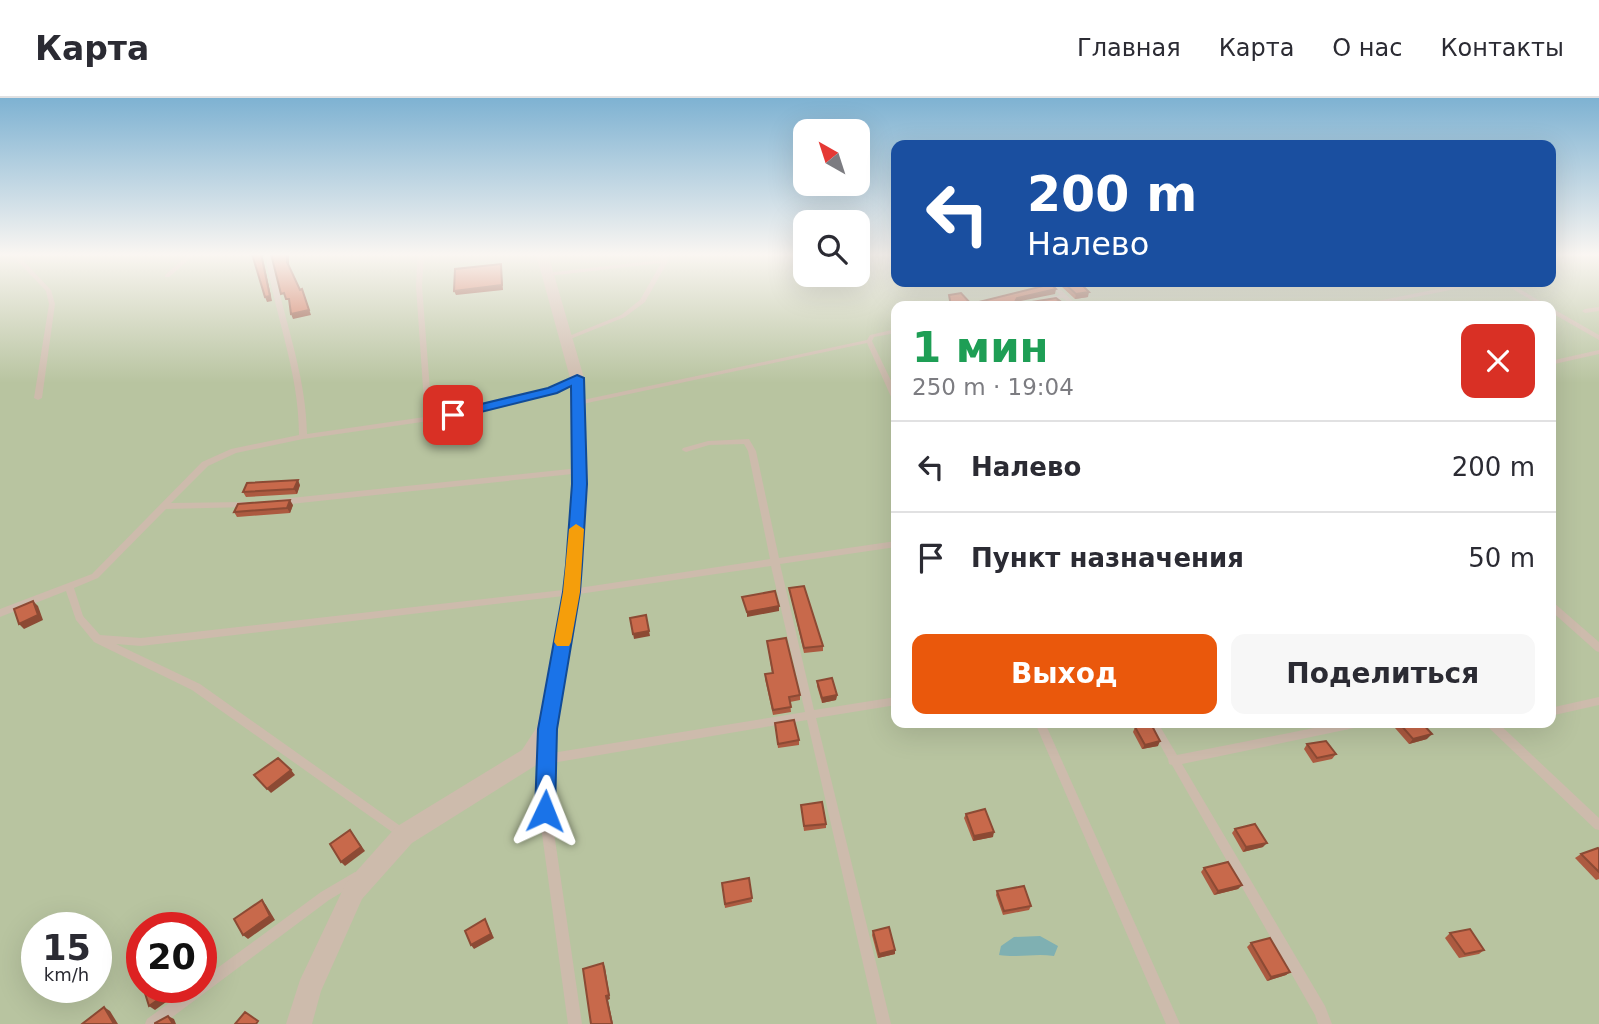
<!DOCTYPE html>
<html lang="ru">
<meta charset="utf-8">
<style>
body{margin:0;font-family:"DejaVu Sans",sans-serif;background:#f7f7f7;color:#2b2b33;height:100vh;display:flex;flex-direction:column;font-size:26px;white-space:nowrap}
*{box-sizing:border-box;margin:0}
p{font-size:23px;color:#7c7c81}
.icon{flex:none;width:38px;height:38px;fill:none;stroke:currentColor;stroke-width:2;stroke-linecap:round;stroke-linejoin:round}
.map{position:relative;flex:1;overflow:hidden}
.sheet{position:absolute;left:891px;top:203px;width:665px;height:427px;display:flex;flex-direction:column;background:#fff;border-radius:14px;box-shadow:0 7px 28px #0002}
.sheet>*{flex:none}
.guide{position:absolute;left:891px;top:42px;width:665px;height:147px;border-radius:14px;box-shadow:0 7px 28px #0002;background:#1a4fa0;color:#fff;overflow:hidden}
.needle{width:46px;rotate:321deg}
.buttons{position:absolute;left:793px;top:21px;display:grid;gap:14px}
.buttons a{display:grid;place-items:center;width:77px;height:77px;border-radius:14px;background:#fff;box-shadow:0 7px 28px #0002;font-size:35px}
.speed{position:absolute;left:21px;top:814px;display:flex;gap:14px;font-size:35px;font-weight:700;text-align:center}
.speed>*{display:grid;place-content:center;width:91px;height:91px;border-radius:50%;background:#fff;box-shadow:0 7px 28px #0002;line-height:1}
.speed small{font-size:18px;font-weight:400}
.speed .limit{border:10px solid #d22;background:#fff;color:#111}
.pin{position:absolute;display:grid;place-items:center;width:60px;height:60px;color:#fff;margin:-30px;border-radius:14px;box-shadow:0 4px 10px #0006}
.me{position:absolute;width:77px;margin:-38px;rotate:2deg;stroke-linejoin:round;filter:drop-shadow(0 0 5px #0008)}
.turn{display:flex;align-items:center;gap:24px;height:147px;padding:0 21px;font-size:32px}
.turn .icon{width:91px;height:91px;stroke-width:2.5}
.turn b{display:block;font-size:49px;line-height:60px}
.round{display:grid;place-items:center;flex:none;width:74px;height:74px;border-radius:14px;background:#f7f7f7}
.head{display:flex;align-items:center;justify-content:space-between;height:119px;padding:0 21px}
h1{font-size:42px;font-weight:600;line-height:52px;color:#1e9e55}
.cta{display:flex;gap:14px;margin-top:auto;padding:14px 21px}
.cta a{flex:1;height:80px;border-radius:14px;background:#ea580c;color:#fff;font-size:28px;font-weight:600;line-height:80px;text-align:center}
.cta a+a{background:#f7f7f7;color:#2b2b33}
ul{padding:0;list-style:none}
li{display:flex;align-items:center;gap:21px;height:91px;padding:0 21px;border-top:2px solid #e1e1e2}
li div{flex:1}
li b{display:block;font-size:26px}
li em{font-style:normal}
header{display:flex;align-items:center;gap:42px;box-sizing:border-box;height:98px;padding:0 35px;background:#fff;border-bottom:2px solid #e1e1e2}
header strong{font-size:33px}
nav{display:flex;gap:38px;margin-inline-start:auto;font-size:24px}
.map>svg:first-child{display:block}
.green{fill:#b8c4a0;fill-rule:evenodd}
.water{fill:#7fb0b2}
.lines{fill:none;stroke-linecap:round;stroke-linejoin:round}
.service{fill:#cdbbac;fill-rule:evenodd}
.minor{fill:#cdbbac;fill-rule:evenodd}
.wall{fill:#ac5a40}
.shaded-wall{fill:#8c4a34}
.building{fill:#c8694b;stroke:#8c4a34;stroke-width:2}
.route{fill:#1a73e8;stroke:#114b97;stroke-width:2}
.slow{fill:#f59e0b}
</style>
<header>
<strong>Карта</strong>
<nav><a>Главная</a><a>Карта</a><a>О нас</a><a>Контакты</a></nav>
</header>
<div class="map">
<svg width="1599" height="926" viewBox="0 0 1599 926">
<rect width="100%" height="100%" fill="#f4ebe1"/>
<!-- green -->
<path class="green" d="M0,156H805V177H858V156H896V184H1550L1551,156H1599V926H0ZM896,208H1550V625H896ZM37,830H96V889H37ZM142,830H201V889H142Z"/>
<!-- water -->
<path class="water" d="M1040,838L1058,848L1054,858C1035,855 1019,860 999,857L1001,848L1014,839Z"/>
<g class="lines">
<!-- service -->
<g class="service">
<path d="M11,156H17L51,192L55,206L42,300L38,302L34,300L49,206L46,193Z"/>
<path d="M189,156H195L169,179H165V177Z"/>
<path d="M265,156H271C282,217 306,274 307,336L425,319L416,188L418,156H424L422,188L432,318C470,311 507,303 544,292C556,289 567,279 579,279L581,280L556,294L501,309L429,323L303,341L236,355L208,368L171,405L246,404L250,407L249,409L166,411L98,480L74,490L83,518L100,537L141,540L572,491L770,461L748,353L744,346L709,347L686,354L682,352L683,350L708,343L749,341L756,353L779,460L896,443V449L780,466L814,612L896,599V607L816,620L891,926H877L807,622L552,665L551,714L582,926H568L539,714L542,639L543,636L547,635L551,636L552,639V655L805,614L771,468L572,497L141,548L116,546L200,586L406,732L408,736L406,740L402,741L192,592L94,544L76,522L66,493L0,519V511L92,476L202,364L231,351L299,337C299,274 275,218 265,156Z"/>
<path d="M659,156H665L668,163L645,204L625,219L568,242H564V240L621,217L640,202L661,165L548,178L546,177V175L661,162Z"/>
<path d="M1047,184H1053L1078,208H1072L1063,200L1043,203V201L1060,197Z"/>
<path d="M1472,184H1483L1480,186L1371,208H1360L1363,206Z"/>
<path d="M1501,184H1508L1548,208H1541Z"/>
<path d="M1317,205L1322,208H1315V206Z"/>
<path d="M1550,209L1599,237V242L1550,214Z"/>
<path d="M1599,209V213L1585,215L1582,213L1585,211Z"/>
<path d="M896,231V235L874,239L872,243L896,293V303L892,301L867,245L578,307L574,305L578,303L867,242L870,237Z"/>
<path d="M1599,252V256L1550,267V263Z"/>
<path d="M579,370L582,371L583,373L582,375L281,407L277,404L281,401Z"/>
<path d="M1550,503L1553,504L1599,544V554L1596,553L1550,512Z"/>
<path d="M1599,599V607L1550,618V610Z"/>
<path d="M1035,625H1045L1180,926H1166Z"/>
<path d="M1148,625H1158L1177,657L1339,625H1364L1363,628L1359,629L1182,666L1325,908L1332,926H1318L1315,917L1172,667L1169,666L1168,661Z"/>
<path d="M1486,625H1498L1599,720V732L1595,731L1487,628Z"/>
<path d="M355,774L359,776L361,780L359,784L329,802L163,926H145L147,921L191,889H201V882L321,794Z"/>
</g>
<!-- minor -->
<path class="minor" d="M536,156H548L584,280L588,386L581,494L557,631L538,666L412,745L362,801L321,893L312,926H286L300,882L346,785L396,729L522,652L537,629L563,494L572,386L570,280Z"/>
</g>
<!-- wall -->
<g class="wall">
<path d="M1062,184L1088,199L1075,201L1061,188Z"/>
<path d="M300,387L297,396L246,399L243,394Z"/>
<path d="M293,407L290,415L237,419L234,414Z"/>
<path d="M789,490L823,548V553L804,555L790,495Z"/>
<path d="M767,543L800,597V602L790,604L791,614L773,617L765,581V576L772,575Z"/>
<path d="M817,583L837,597L836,602L822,605L817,588Z"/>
<path d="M775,625L799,642V647L778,650Z"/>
<path d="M1399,625L1427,641L1409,646L1395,630Z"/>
<path d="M1135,629L1158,648L1142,651L1133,634Z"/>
<path d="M1307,646L1336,656L1332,661L1313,665L1304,651Z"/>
<path d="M801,707L826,726V730L804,733Z"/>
<path d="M966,716L993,739L973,743L964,720Z"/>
<path d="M1235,731L1263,749L1243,754L1232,735Z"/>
<path d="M1599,751V781L1596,782L1575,760L1581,756Z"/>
<path d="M1204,770L1242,787L1238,791L1214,797L1201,774Z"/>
<path d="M749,780L752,804L725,810L722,785Z"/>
<path d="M997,793L1031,808L1029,812L1003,817L996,797Z"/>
<path d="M873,833L895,852V856L878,860L872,837Z"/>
<path d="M1450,835L1484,852L1479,856L1459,860L1445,840Z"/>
<path d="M1251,845L1290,874L1286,877L1267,883L1247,849Z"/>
</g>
<!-- shaded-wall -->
<g class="shaded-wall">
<path d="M261,156H265H262L272,203L267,204L265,199Z"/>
<path d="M287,156H289V169L287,164Z"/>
<path d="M501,166L503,192L456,197L454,193Z"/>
<path d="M1056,191L1055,196L1016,204L1014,208H1007L1017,200Z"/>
<path d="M1089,194L1088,199L1075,201L1076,196Z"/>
<path d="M304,196L311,217L293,221L291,216Z"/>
<path d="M1060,203L1058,208H1038Z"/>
<path d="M298,382L300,387L297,396L294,391Z"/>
<path d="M290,402L293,407L290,415L287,410Z"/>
<path d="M33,503L38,508L43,522L24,531L19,526Z"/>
<path d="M779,508V513L747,519V514Z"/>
<path d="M649,533L650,538L634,541L633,536Z"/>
<path d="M837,597L836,602L822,605V600Z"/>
<path d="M1432,636L1427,641L1409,646L1413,641Z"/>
<path d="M1160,643L1158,648L1142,651L1145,647Z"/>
<path d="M291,672L295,677L271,695L267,691Z"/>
<path d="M350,732L365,753L345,768L341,764Z"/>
<path d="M994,734L993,739L973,743L974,738Z"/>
<path d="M1267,745L1263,749L1243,754L1246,749Z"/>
<path d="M1242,787L1238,791L1214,797L1218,793Z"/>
<path d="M262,802L266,807L275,822L248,841L243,837Z"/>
<path d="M485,821L494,840L474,851L471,847Z"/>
<path d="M895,852V856L878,860L879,856Z"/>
<path d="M603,865L605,869L610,901L608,902L613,926H612L606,898Z"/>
<path d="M1290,874L1286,877L1267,883L1271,879Z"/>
<path d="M176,889H187L155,912L149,908Z"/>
<path d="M104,909L110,913L118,926H114Z"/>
<path d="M168,918L174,921L176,926H173Z"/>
</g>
<!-- building -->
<g class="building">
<path d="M252,156H261L270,198L265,199Z"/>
<path d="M271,156H287V164L300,192L302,191L309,212L291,216L289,201H286L284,195L281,196Z"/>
<path d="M501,166L502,187L454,193L455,171Z"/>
<path d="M1063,184H1079L1089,194L1076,196Z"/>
<path d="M1051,186L1056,191L1017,200L1015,204L1007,208H951L949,197L961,195L971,206Z"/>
<path d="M1056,200L1060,203L1038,208H1022L1019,206Z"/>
<path d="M298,382L294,391L243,394L247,385Z"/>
<path d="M290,402L287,410L234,414L238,406Z"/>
<path d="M804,488L823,548L804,550L789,490Z"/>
<path d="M775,493L779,508L747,514L742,499Z"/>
<path d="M33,503L38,517L19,526L14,511Z"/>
<path d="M646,517L649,533L633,536L630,520Z"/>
<path d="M786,540L800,597L789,599L791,609L773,612L765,576L773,575L767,543Z"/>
<path d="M832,580L837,597L822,600L817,583Z"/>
<path d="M794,622L799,642L778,646L775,625Z"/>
<path d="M1399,625H1422L1432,636L1413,641Z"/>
<path d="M1151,626L1160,643L1145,647L1135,629Z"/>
<path d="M1326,643L1336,656L1317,660L1307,646Z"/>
<path d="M278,660L291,672L267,691L254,677Z"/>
<path d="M822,704L826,726L804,728L801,707Z"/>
<path d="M985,711L994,734L974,738L966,716Z"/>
<path d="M1255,726L1267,745L1246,749L1235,731Z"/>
<path d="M350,732L361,749L341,764L330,746Z"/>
<path d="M1598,750L1599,751V774L1581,756Z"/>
<path d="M1228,764L1242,787L1218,793L1204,770Z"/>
<path d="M749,780L752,800L725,806L722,785Z"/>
<path d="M1024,788L1031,808L1004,813L997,793Z"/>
<path d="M262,802L270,818L243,837L234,821Z"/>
<path d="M485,821L491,836L471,847L465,833Z"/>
<path d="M889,829L895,852L879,856L873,833Z"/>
<path d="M1470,831L1484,852L1465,856L1450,835Z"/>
<path d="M1270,840L1290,874L1271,879L1251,845Z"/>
<path d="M603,865L609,897L606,898L612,926H591L583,871Z"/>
<path d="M143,889H176L149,908Z"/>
<path d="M104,909L114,926H82Z"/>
<path d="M245,914L258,923L256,926H235Z"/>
<path d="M168,918L173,926H155V925Z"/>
</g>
<!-- sky -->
<linearGradient id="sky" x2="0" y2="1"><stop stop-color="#7eb2d2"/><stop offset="0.55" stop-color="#faf6f2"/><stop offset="1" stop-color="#faf6f2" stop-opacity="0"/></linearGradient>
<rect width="1599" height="285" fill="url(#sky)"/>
<!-- route -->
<path class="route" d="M577,277L584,280L587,386L582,467L580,494L557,631L555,713L552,720L545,723L538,720L535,713L538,631L563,494L566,467L572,386L571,288L557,295L453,321L446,317L448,314L548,290Z"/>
<!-- slow -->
<path class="slow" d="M576,426L584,431L580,494L571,544L569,548H557L554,544L563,494L569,431Z"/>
</svg>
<div class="buttons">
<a><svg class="needle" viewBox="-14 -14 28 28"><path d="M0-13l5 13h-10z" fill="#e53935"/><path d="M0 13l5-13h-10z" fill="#7c7c81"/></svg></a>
<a><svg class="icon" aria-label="search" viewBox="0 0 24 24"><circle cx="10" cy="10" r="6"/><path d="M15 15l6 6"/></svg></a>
</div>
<div class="speed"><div>15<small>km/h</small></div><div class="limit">20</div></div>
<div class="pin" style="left:453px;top:317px;background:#d93025"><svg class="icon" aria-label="arrive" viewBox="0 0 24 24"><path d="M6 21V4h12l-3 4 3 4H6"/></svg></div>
<svg class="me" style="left:545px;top:713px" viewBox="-20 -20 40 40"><path d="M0-17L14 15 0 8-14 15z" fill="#1a73e8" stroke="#fff" stroke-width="4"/></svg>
<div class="guide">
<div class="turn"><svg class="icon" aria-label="left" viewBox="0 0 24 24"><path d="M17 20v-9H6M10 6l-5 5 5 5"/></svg><div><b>200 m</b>Налево</div></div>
</div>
<section class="sheet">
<div class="head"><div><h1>1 мин</h1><p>250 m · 19:04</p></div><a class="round" style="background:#d93025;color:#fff"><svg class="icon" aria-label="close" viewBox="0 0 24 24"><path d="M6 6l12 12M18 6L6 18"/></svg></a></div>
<ul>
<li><svg class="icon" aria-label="left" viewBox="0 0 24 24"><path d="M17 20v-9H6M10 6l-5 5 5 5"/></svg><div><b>Налево</b></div><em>200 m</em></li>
<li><svg class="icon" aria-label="arrive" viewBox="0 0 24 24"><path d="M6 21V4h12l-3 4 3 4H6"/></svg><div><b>Пункт назначения</b></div><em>50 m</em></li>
</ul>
<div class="cta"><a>Выход</a><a>Поделиться</a></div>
</section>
</div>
